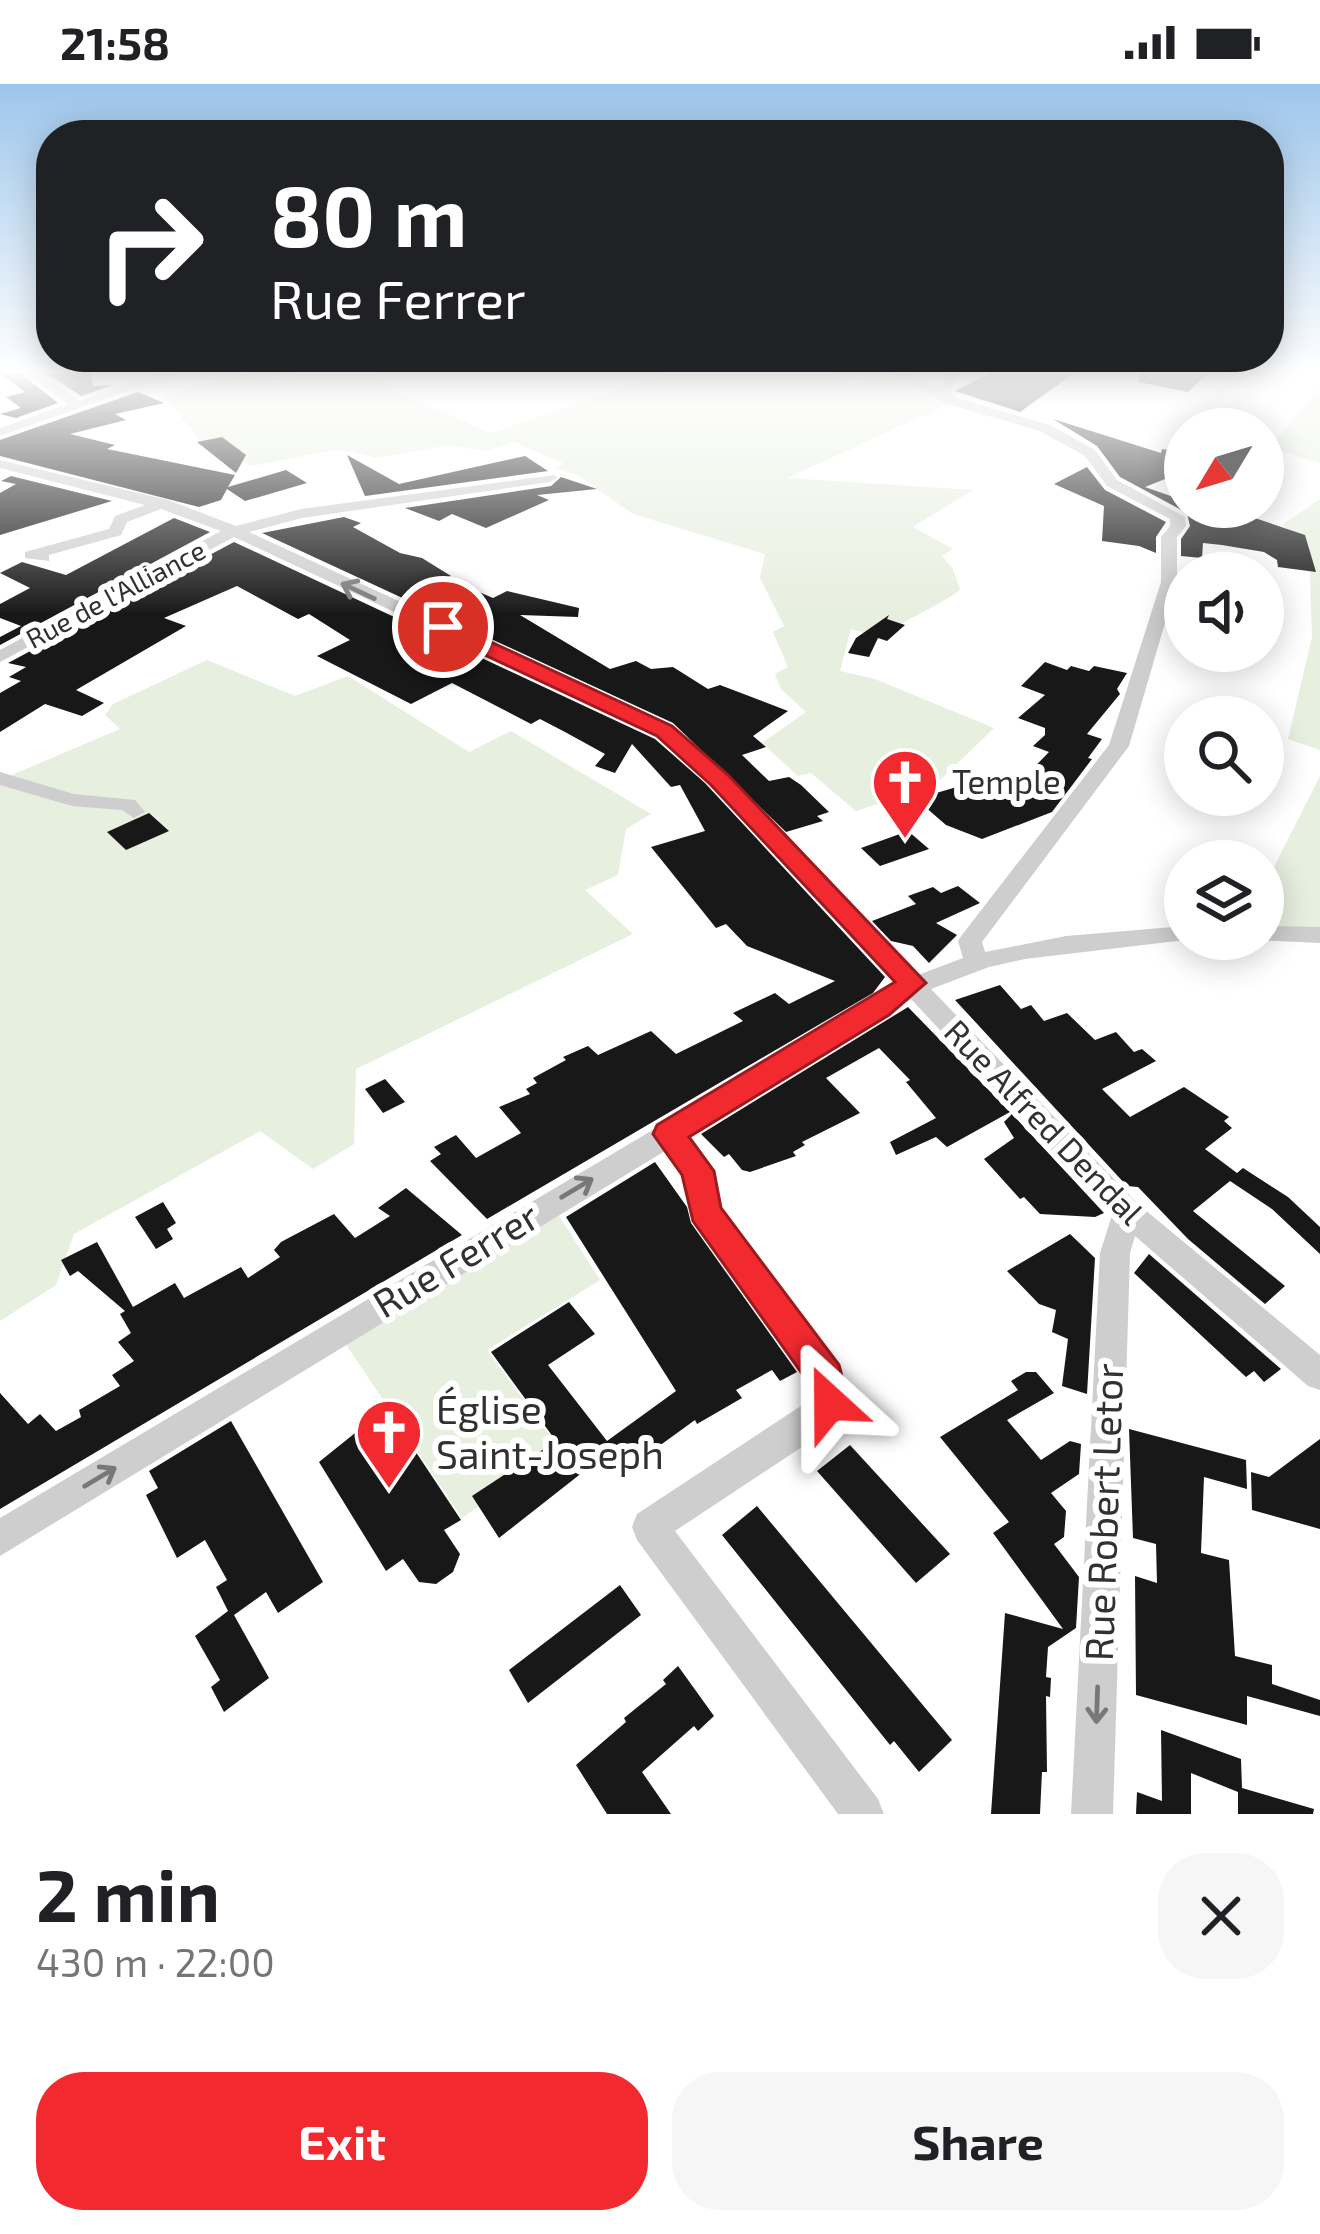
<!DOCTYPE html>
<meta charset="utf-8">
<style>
body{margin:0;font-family:"Exo 2",sans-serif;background:#f6f6f6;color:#202124;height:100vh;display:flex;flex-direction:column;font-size:45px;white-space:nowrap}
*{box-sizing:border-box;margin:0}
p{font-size:39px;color:#757577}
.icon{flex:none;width:66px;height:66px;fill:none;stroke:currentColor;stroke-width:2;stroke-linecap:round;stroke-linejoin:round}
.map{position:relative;height:1730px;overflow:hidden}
.panel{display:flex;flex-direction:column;background:#fff;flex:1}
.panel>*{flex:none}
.hud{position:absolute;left:36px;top:36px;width:1248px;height:252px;border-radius:48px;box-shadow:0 6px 30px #0003;background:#202124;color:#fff;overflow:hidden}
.needle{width:78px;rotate:232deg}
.buttons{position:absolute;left:1164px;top:324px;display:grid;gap:24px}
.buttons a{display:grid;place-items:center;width:120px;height:120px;border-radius:50%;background:#fff;box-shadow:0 6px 30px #0003;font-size:60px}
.pin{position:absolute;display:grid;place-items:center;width:102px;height:102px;color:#fff;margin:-51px;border:6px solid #fff;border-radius:50%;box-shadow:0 3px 12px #0007}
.me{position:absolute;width:132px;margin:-66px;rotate:336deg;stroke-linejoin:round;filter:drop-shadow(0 0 9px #0008)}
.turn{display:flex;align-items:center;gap:42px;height:252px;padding:0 36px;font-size:54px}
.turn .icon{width:156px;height:156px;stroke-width:2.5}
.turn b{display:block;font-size:84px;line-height:102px}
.round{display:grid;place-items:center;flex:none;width:126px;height:126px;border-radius:48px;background:#f6f6f6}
.head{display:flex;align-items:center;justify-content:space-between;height:204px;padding:0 36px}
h1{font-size:72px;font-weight:700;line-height:90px}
.button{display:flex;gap:24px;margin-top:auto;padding:24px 36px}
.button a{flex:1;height:138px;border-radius:48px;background:#f22a30;color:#fff;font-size:48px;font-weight:700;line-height:138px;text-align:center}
.button a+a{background:#f6f6f6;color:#202124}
.status{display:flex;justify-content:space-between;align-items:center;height:84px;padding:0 60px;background:#fff;direction:ltr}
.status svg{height:33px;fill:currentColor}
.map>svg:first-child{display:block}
.green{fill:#e7efdf}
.building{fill:#181818}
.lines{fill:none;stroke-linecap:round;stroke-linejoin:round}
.minor{fill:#cecece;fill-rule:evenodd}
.oneway{stroke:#787878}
.route{fill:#f22a30;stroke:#9d1b1f;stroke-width:3}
.labels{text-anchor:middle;stroke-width:12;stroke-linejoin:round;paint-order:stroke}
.far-street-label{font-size:27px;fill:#313131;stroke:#fff}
.poi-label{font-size:33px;fill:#313131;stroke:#fff;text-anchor:start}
.street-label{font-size:33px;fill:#313131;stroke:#fff}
.near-street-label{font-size:39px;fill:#313131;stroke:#fff}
.near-poi-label{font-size:39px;fill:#313131;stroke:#fff;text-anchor:start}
</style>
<div class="status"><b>21:58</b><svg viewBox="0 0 49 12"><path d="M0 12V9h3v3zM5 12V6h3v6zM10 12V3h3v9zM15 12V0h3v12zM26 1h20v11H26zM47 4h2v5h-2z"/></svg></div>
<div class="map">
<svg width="1320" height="1730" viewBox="0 0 1320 1730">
<rect width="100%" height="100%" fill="#fff"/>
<!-- green -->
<g class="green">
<path d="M247,289L276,299L301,289H374L404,311L491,349L666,289H832L851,300L889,293L949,320L787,394L973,406L913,443L953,465L942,472L953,485L960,506C934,525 906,534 880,554L851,545L840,587L875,595L994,644L935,701L856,727L811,689L798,692L762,659L806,628L781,605L775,590L788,583L773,548L784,542L760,494L765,470L633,430L577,391L556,384L564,380L514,358L485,367L449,361L375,374L350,367H329L252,382L199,355L164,311Z"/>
<path d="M1320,304V379L1263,362L1276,356Z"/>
<path d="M1320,415V666L1288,655L1312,553L1309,461L1282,441Z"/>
<path d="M207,576L295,612L348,592L469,668L511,647L651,730L626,745L618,791L585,806L633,850L356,985L354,1060L313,1085L260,1047L74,1150L56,1201L0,1237V696L120,645L105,631L113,620Z"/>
<path d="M1320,692V851L1263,850V805Z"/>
<path d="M558,1130L600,1196L487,1266L560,1365L462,1434L345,1259Z"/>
</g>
<!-- building -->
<g class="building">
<path d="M0,289H20L58,319L16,334L0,330L21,324L6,313L25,308Z"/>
<path d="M46,289H91L93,302L114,301L81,312Z"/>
<path d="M991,289H1074L1020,328L955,307Z"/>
<path d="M1140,289H1208L1188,308L1139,298Z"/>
<path d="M138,308L164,319L115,330L126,336L70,350L115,361L107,365L235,391L228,403L286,386L307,399L245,417L227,405L221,416L199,423L0,372V356Z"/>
<path d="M1053,335L1161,369L1162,365L1185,368V387L1145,403L1185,417V423H1222L1305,451L1316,488L1278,483L1277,476L1264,468L1222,461L1203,459L1202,474L1181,472V455L1190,442L1187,429L1120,393L1097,362Z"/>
<path d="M222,353L246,371L236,389L197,358Z"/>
<path d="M347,371L399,400L525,372L548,387L365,412Z"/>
<path d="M1087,383L1105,406L1166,438L1156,453V469L1139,462L1102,457L1104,422L1054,400Z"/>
<path d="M11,392L112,417L0,451V409L16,400L1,397Z"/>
<path d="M561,393L597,405L537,411L549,416L486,444L452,430L439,437L405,424L551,402Z"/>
<path d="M344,433L361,439L353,443L400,469L422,474L451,492L446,494L493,514L507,507L579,524L578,533L520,531L610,585L636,577L651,585L673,583L708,605L720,601L788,627L753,652L766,663L742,671L769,697L789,693L801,701L829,728L817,732L823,737L786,748L673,639L262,449Z"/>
<path d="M174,434L210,448L0,561V553L21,542L0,534V520L30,504L0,489L22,478L66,491Z"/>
<path d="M234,458L655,655L705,699L885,893L873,909L487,1135L430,1077L441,1070L434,1063L456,1051L476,1074L521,1049L499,1023L530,1010L526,1005L537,999L533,994L566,976L563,973L588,962L598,971L651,947L676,970L743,937L733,929L775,909L789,920L835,897L747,862L726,840L716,844L651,763L705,747L680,701L671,703L632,660L615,689L595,682L605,670L565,648L540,635L531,640L452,599L411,620L317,572L350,556L309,530L298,535L237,502L164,534L186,542L76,606L104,619L82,632L45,620L0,648V609L21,597L9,593L26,583L8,579Z"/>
<path d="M889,531L887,535L905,541L887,557L878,554L869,573L848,569L856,554Z"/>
<path d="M1045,578L1067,586L1071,582L1089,587L1094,582L1127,589L1117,605L1120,610L1087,650L1102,655L1088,674L1092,675L1052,728L982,755L946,741L916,715L977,697L1014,704L1049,668L1033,662L1045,651V644L1018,634L1045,611L1021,602Z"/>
<path d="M149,729L169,747L126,766L107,748Z"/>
<path d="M908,747L929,765L880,782L861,764Z"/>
<path d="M958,802L980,819L936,839L957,851L929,879L913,862L891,857L872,837L916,820L908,812L933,803L941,809Z"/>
<path d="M1000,901L1021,925L1031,921L1044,937L1067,929L1095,956L1116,948L1134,968L1142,965L1156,977L1102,1005L1130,1033L1184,1003L1229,1033L1224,1037L1232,1044L1205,1065L1237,1089L1243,1084L1288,1113L1320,1143V1170L1272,1125L1230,1097L1193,1127L1285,1202L1265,1220L1188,1155L1138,1103L1127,1102L955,916Z"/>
<path d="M908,923L1010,1028L947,1063L936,1053L896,1071L890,1058L936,1034L906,998L910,996L879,964L826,994L860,1029L802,1058L805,1061L793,1068L796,1072L750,1088L742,1086L729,1070L724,1073L701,1050Z"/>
<path d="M385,995L405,1018L383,1029L365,1005Z"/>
<path d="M1012,1030L1104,1129L1095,1133L1040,1130L1024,1113L1020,1115L984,1075L1014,1054L1004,1038Z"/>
<path d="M655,1078L687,1123L691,1139L797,1288L780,1297L772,1286L736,1306L742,1314L697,1340L695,1336L626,1386L611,1366L499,1454L472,1412L556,1357L491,1268L569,1218L595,1250L548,1281L607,1357L676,1307L566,1133Z"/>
<path d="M406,1104L462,1151L0,1425V1309L28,1340L40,1330L56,1347L81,1333L79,1326L120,1302L112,1291L134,1277L118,1258L131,1249L120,1230L125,1227L78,1187L70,1192L61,1176L97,1158L133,1223L175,1199L184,1214L241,1183L248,1194L280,1173L274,1166L281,1158L334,1130L355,1154L390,1132L378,1124Z"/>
<path d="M163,1118L176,1139L167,1145L173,1155L156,1165L135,1133Z"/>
<path d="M1070,1150L1095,1174L1087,1310L1062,1302L1068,1255L1052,1248L1056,1226L1039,1220L1007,1187Z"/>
<path d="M1149,1170L1281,1285L1264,1298L1254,1287L1246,1293L1134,1189Z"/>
<path d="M1026,1288H1036L1054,1309L1007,1336L1041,1376L1070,1357L1081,1360L1079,1390L1051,1409L1066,1427L1064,1453L1054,1460L1079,1493L1076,1544L1048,1563L1046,1593L1051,1594L1050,1613L1046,1612L1047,1688H1042L1040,1730H991L1005,1529L1063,1545L993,1449L1009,1438L940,1353L1018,1306L1011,1297Z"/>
<path d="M392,1332L461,1436L444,1446L460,1470L453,1488L436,1500L419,1498L403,1475L386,1487L319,1378L365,1341L369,1346Z"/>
<path d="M231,1337L323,1498L278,1529L266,1508L234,1531L269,1594L224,1628L211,1603L220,1596L195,1552L228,1527L216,1503L227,1496L205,1456L177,1474L146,1411L158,1404L149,1387Z"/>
<path d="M1129,1345L1246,1376L1247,1405L1204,1393L1201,1469L1229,1476L1235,1572L1272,1581V1600L1320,1616V1632L1247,1612V1641L1136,1611L1135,1492L1157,1499L1156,1460L1133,1454Z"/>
<path d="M1320,1355V1445L1252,1426L1251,1388L1269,1393Z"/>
<path d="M850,1361L950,1470L916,1499L817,1387Z"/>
<path d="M757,1422L952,1656L919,1688L894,1657L890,1661L722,1451Z"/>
<path d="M620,1501L641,1531L528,1619L509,1586Z"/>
<path d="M678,1582L714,1632L698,1647L694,1642L642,1688L671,1730H607L576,1681L626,1638L624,1634L666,1600L663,1596Z"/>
<path d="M1161,1646L1241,1675L1242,1704L1314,1725L1313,1730H1238V1708L1191,1689V1730H1136L1137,1708L1162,1717Z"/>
</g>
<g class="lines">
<!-- minor -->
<g class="minor">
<path d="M24,289H38L80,317L161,289H179L0,352V344L68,320Z"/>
<path d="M890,289H906L940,304L947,289H957L950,309L957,314L1050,341L1095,366L1117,396L1185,433L1186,442L1177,453V498L1129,662L982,858L985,868L1066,852L1185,842V855H1194L1025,875L989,883L931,905L1138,1120L1320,1271V1306L1308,1302L1135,1152L1130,1169L1113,1730H1071L1100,1169L1112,1131L911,915L687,1053L712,1087L719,1124L838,1282L847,1319L829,1345L675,1447L878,1715L884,1730H838L637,1456L632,1443L637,1430L813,1314L810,1298L695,1136L684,1090L665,1067L0,1472V1434L898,900L708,696L657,651L234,453L0,578V566L221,447L161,425L127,438L121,451L49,471V477L25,474V468L109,445L115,432L145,421L0,384V376L168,416L236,442L301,425L555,391L557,394L550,398L302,434L249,448L671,643L722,688L918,891L963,874L958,857L962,851L1109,661L1161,498V453L1170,442V435L1107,402L1085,372L1040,347L947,320Z"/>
<path d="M0,688L74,710L135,716L145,728L134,734L122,726L72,722L0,701Z"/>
<path d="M1263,842L1320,843V859L1255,856L1263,855Z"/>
</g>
</g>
<!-- one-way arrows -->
<defs><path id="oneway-shaft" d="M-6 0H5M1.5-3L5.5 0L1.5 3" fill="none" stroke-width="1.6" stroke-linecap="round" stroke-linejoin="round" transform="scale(3)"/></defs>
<g class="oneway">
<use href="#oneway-shaft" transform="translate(358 507) rotate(-155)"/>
<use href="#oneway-shaft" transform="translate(577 1104) rotate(-31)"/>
<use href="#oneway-shaft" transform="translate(100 1393) rotate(-31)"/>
<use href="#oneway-shaft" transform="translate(1097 1621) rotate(92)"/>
</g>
<!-- sky -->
<linearGradient id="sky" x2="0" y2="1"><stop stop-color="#9cc5eb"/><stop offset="0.54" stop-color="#fff"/><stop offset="1" stop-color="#fff" stop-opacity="0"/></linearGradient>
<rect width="1320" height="531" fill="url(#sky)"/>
<!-- route -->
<path class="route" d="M436,539H450L672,642L728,691L926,899L889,931L689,1053L714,1087L721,1124L839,1281L849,1319L843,1332L830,1337L816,1332L808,1298L693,1137L682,1091L653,1050L657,1041L895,898L711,701L657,652L436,548Z"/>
<!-- icons -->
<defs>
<symbol id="church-pin" viewBox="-11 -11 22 30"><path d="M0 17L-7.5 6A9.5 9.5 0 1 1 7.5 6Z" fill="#f22a30" stroke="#fff"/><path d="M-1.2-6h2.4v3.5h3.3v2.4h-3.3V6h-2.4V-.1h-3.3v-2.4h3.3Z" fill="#fff"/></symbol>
</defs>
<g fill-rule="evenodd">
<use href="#church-pin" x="867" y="660" width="76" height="104"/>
<use href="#church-pin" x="351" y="1310" width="76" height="104"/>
</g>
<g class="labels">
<!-- far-street labels -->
<g class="far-street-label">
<text transform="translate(116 511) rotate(-28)" y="9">Rue de l'Alliance</text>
</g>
<!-- poi labels -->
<g class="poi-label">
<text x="952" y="710">Temple</text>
</g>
<!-- street labels -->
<g class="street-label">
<text transform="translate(1044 1038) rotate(46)" y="12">Rue Alfred Dendal</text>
</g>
<!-- near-street labels -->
<g class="near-street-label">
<text transform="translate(456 1176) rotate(-31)" y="14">Rue Ferrer</text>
<text transform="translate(1104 1428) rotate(-88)" y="14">Rue Robert Letor</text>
</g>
<!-- near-poi labels -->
<g class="near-poi-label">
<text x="436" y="1340">Église<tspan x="436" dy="45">Saint-Joseph</tspan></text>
</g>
</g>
</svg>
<div class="buttons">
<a><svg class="needle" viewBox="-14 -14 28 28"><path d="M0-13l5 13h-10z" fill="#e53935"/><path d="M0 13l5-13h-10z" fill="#757577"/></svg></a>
<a><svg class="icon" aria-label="sound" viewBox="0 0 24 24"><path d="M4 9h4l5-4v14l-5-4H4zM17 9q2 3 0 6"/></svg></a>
<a><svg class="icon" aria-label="search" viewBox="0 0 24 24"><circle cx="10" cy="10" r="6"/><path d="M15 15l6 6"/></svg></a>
<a><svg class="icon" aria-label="layers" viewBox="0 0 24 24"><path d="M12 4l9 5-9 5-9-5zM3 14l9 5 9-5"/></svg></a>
</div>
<div class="pin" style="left:443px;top:543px;background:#d93025"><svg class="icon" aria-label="arrive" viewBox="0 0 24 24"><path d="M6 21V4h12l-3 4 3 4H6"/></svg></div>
<svg class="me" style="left:830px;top:1319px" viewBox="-20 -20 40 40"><path d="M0-17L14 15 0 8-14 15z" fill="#f22a30" stroke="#fff" stroke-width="4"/></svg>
<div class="hud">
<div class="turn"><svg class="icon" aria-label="right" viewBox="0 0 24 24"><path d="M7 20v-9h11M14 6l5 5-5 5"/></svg><div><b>80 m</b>Rue Ferrer</div></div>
</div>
</div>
<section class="panel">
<div class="head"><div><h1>2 min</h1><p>430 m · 22:00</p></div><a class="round"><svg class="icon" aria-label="close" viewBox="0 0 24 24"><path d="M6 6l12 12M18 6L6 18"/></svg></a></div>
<div class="button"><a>Exit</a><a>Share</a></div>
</section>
